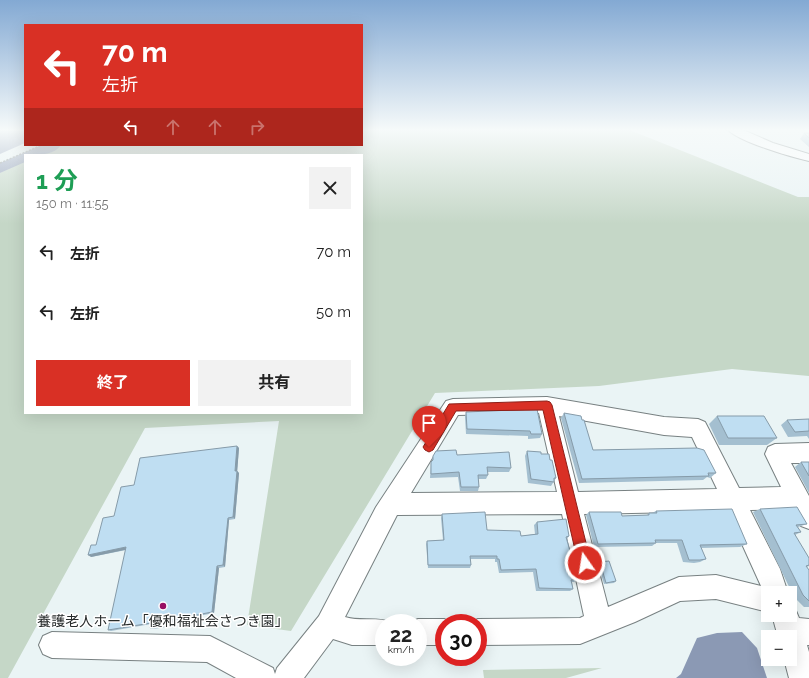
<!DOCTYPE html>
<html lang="ja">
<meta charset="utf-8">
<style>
body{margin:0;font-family:Raleway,"Noto Sans JP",sans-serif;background:#f2f2f2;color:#222;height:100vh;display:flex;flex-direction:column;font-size:15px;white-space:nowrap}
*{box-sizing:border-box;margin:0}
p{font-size:13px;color:#767676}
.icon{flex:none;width:22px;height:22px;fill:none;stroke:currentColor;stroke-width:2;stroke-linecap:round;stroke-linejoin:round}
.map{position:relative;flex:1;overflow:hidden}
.panel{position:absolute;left:24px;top:154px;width:339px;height:260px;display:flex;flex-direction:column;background:#fff;border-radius:0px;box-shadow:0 4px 16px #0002}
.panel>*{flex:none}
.top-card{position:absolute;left:24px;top:24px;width:339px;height:122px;border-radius:0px;box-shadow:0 4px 16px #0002;background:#d93025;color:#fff;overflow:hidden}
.fabs{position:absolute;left:761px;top:586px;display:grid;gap:8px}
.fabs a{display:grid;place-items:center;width:36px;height:36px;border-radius:0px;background:#fff;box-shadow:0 4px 16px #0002;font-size:20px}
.speed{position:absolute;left:375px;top:614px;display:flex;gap:8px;font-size:20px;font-weight:700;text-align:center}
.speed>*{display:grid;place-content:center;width:52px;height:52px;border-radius:50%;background:#fff;box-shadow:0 4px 16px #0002;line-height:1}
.speed small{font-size:10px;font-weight:400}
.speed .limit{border:6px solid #d22;background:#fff;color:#111}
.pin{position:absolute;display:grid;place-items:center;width:34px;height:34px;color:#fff;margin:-41px -17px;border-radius:50% 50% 50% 0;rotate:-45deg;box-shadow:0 0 4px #0007}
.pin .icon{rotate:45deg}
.me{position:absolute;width:44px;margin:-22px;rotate:347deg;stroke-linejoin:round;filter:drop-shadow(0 0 3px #0008)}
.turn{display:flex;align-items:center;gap:14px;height:84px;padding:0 12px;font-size:18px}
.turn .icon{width:52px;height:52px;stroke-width:2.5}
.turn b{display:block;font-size:28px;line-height:34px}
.lanes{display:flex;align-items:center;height:38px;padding:0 12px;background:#0003;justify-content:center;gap:20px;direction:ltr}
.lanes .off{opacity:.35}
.round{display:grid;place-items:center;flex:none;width:42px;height:42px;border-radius:0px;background:#f2f2f2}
.summary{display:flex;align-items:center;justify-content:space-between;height:68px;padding:0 12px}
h1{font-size:24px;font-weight:700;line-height:30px;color:#1e9e55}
.primary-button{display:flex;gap:8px;margin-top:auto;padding:8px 12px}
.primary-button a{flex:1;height:46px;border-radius:0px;background:#d93025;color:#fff;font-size:16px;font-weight:700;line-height:46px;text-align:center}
.primary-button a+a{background:#f2f2f2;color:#222}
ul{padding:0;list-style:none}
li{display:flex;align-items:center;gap:12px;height:60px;padding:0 12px}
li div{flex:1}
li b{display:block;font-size:15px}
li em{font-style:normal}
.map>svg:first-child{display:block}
.green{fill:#c5d7c7}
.water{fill:#8b99b4}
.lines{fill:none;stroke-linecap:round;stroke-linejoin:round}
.river{fill:#8b99b4;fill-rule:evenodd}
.minor-casing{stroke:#788182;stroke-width:2}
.path{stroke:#858c8c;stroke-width:1.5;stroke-dasharray:2 1.5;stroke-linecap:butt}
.minor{fill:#fff;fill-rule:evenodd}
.wall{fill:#a4bfd0}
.shaded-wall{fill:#869ba9}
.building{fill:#bfdef2;stroke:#869ba9}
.route{fill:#d93025;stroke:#8d1f18}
.poi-dot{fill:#980e63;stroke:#fff;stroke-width:1.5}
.labels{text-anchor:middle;stroke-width:3;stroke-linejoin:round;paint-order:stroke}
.near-poi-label{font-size:14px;fill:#272b2b;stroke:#fff}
</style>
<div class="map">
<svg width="809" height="678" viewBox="0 0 809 678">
<rect width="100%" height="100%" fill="#eaf4f5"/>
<!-- green -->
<g class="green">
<path d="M362,129H627L798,197H809V376L732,369L599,386L435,393L291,631L247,625L279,421L145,428L8,678H0V173L25,160V413H362V155H37L61,145H362Z"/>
<path d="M602,668L566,678H484L483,670Z"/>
</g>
<!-- water -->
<g class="water">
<path d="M0,129H25V143L0,154Z"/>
<path d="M742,632L757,648L767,678H676L681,674L697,638L717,633Z"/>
</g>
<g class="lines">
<!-- river -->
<path class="river" d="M42,145H61C54,156 36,155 25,155V162L0,173V163Z"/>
<defs>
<g id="minor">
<path d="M727,129H741L773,143L809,154V161C791,157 739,142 727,129Z"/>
<path d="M547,397L664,417L698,419L705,422L739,488L781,487L765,454L768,447L775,444L809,443V463H791L809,496V529L801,526L792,509L750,510L780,569L788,593H768V612L716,599L680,601L635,622L580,644L478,645V623H469L478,619L580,618L584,616L562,514L397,515L345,617C361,622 378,616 393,623H384V645H352L333,639L304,678H236L207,662L52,658L43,654L39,645L43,636L52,632L210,636L273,668L275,674L277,668L319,616L376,507L446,401L453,399ZM539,413L557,492L411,493L458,415ZM559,416L664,435L692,437L717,489L578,492ZM727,511L761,586L716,575L679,577L608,607L584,514Z"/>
<path d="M790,604L794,606L799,618L809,619V645H807L809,652V678H789L784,659H790V637H778L772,615H790Z"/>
<path d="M418,619H444L453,623H444V645H418V623H409Z"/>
</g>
</defs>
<!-- minor casing -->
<use href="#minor" class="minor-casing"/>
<!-- path -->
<path class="path" d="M0,163L42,145"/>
<!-- minor -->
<use href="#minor" class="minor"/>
</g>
<!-- wall -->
<g class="wall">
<path d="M804,133H809V147L800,139Z"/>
<path d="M466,412L542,434L540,438L528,439V436L466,434L465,417Z"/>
<path d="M564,413L582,420L593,450L716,473L710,478L707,477L703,480L579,483L561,418Z"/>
<path d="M717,416L777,438L767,445H719L709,424Z"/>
<path d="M787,420H809V439L807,436L788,437L781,425Z"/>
<path d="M237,446L239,448L237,471L239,473L235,519L229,520L225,567L219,568L214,613L173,621V626L153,629L150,628L151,624L111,631L108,630L126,550L91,557L96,545L114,516Z"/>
<path d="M527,451L541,454L550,460L556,478L551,486L528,483L525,456Z"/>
<path d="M457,455L511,468L509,472H487L488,475L486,479H478L479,487L478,491H460L458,477L430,478L431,462L432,461L433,456Z"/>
<path d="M801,462H809V493L795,467Z"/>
<path d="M760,509L807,524L798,527L801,532L795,535L809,558V566L807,567L809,570V607H804L794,597L753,512Z"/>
<path d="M656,511L747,544L740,547L701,548L706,559L700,562L694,563L683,562L677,543H656L652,546L594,547L586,515L589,512L622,516L647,515L649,513H652Z"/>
<path d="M442,514L487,530L521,536L535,534L534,525L537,522L569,536L567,539L578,579L574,582H572L573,589L570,591H536L533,572L499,573L497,562H495V559H470L471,565L470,568H428L426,544L427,541L443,540L441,518Z"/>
<path d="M600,562L616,581L614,583L604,584L598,563Z"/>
</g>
<!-- shaded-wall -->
<g class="shaded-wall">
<path d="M237,446L239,448L237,474L235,471Z"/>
<path d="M237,471L239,473L235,519L233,517Z"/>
<path d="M228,518L229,520L225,567L223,565Z"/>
<path d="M126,547L129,549L91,557L88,555Z"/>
<path d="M217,566L219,568L214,613L212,612Z"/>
<path d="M171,620L173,621V626L170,625Z"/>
</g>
<!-- building -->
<g class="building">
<path d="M804,133H809V138Z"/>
<path d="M537,409L542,434H531L530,431L467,429L466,412Z"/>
<path d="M564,413L581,416L582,420H584L593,450L697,448L704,450L716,473H708L709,476L582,479Z"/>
<path d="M717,416H764L777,438H728Z"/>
<path d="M809,419V431L795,432L787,420Z"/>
<path d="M237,446L235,471H237L233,517L228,518L223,565L217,566L212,612L171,620L170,625L150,628L151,623L108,630L126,547L88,555L91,545H96L103,518L114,516L121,487L134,485L140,458Z"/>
<path d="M456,450L457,455L509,452L511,468L487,467L488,475H478L479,487H461L459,472L431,474V462L433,460V456L436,451Z"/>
<path d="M527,451L541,452V454H549L550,460H552L556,478H554V482L531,479Z"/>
<path d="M801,462H809V476Z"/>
<path d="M797,507L807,524L796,525L801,532L794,533L809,558V565L806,566L809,570V601L803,595L760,509Z"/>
<path d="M732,509L747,544L700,545L706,559L700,560H689L682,540H655L656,543L598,544L589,512H621L622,516L649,515V513H657L656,511Z"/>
<path d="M485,512L487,530L520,531L521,536L538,534L537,522L566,519L569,536L566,537L578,579L571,580L573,589L539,588L536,569L501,570L499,559H497V556H470L471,565H428L427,541L444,540L442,514Z"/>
<path d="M609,561L616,581L606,583L600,562Z"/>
</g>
<!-- sky -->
<linearGradient id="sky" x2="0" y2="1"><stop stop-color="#83a9d3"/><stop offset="0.58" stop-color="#f6fafa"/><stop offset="1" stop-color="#f6fafa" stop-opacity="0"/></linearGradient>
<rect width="809" height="224" fill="url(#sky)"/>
<!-- route -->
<path class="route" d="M547,401L550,402L552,405L591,563L589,568L585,570L580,568L578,563L543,410L456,411L433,450L429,452L425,450L423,447L449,404Z"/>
<!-- markers -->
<circle class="poi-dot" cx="163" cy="606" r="4"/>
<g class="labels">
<!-- near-poi labels -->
<g class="near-poi-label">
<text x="163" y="626">養護老人ホーム「優和福祉会さつき園」</text>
</g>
</g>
</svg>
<div class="fabs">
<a>+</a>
<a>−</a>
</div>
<div class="speed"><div>22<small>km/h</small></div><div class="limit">30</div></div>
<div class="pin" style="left:429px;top:447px;background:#d93025"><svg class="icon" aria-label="arrive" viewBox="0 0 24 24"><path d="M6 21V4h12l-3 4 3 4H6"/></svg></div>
<svg class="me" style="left:585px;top:563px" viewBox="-20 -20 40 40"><circle r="17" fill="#d93025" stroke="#fff" stroke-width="3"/><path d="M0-11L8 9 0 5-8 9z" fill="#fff"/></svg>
<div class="top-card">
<div class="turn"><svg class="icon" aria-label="left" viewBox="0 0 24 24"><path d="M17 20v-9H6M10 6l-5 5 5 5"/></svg><div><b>70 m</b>左折</div></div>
<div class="lanes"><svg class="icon" aria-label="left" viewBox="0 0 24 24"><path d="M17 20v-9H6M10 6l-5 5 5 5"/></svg><svg class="icon off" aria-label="ahead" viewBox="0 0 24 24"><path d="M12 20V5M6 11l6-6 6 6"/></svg><svg class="icon off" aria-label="ahead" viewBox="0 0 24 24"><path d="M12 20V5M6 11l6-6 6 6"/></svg><svg class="icon off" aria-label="right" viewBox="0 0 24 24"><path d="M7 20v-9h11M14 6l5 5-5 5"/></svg></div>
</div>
<section class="panel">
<div class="summary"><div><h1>1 分</h1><p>150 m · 11:55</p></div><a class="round"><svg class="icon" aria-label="close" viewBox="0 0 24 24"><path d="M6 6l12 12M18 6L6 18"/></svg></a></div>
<ul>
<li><svg class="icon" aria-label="left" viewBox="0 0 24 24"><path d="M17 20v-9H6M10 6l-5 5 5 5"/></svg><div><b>左折</b></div><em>70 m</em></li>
<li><svg class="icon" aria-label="left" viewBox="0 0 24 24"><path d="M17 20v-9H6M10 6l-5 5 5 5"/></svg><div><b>左折</b></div><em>50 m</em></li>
</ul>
<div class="primary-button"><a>終了</a><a>共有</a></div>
</section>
</div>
